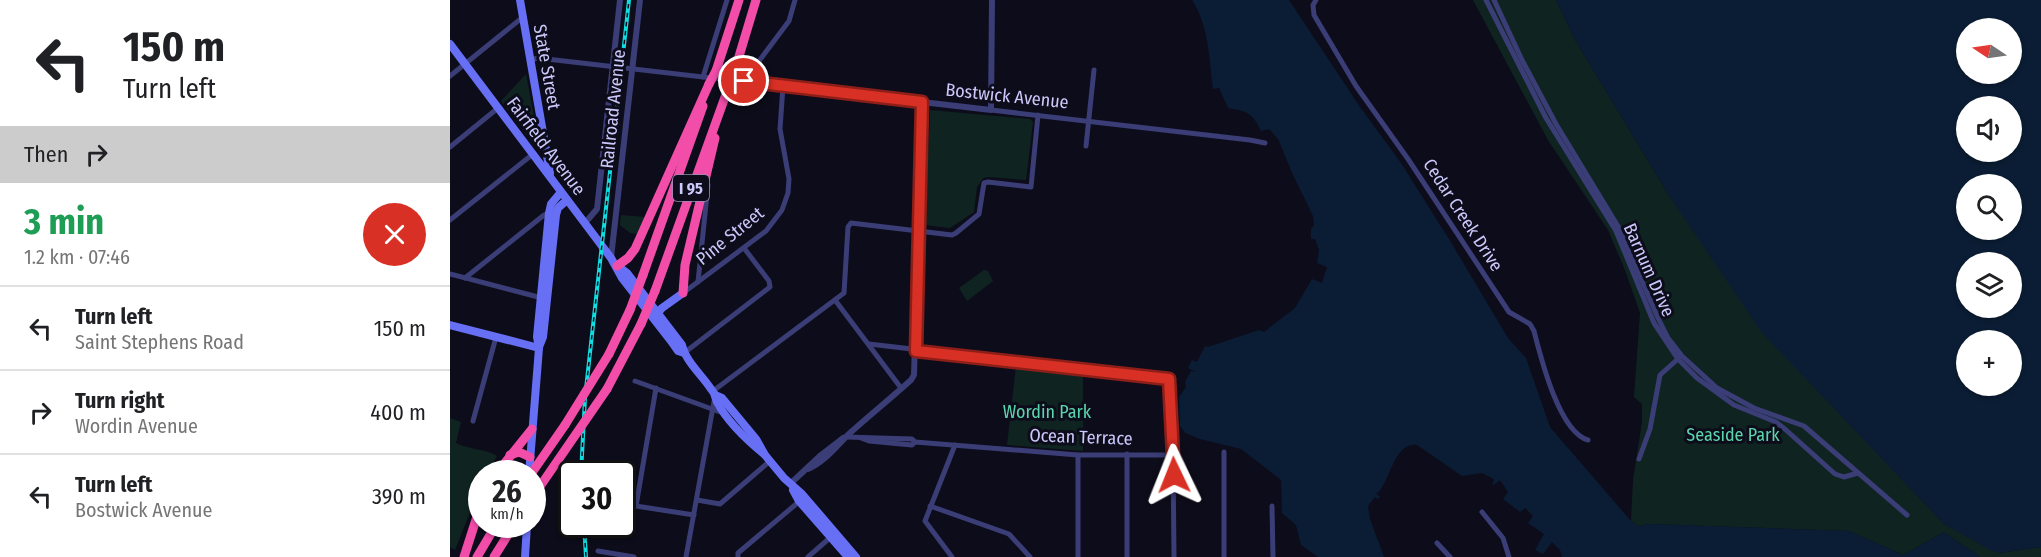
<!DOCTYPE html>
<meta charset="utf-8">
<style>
body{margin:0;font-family:"Fira Sans Condensed",sans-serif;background:#f2f2f2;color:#202124;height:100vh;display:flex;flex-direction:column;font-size:22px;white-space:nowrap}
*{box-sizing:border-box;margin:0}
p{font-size:20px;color:#757577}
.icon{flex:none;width:33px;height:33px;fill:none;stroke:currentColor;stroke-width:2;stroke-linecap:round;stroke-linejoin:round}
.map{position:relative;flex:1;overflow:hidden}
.sheet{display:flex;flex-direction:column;background:#fff;width:450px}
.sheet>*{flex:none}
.guide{background:#fff;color:#202124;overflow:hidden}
.needle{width:39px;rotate:283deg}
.buttons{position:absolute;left:1506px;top:18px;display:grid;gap:12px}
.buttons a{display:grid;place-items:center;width:66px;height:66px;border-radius:50%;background:#fff;box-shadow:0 2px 4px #0004;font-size:30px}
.speed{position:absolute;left:18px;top:460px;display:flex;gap:12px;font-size:30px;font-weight:700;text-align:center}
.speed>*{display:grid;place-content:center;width:78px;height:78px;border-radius:50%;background:#fff;box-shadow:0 2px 4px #0004;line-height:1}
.speed small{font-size:15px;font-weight:400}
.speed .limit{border:3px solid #111;border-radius:9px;background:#fff;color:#111}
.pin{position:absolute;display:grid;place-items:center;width:51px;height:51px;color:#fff;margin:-26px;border:3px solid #fff;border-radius:50%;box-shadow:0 2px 6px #0007}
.me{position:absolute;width:66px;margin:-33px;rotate:358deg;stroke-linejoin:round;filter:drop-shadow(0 0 4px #0008)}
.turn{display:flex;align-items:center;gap:21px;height:126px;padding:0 24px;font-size:27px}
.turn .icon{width:78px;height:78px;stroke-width:2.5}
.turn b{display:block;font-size:42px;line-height:51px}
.then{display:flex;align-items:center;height:57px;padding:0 24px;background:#0003;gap:12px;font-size:22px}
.round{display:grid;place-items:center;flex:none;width:63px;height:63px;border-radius:32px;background:#f2f2f2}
.head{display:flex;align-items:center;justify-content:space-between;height:102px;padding:0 24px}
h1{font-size:36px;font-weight:700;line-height:45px;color:#1e9e55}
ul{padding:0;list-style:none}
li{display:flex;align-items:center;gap:18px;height:84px;padding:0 24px;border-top:2px solid #e0e0e0}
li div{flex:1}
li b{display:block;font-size:22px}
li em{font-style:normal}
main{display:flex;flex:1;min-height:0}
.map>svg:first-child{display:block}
.green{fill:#0f2421}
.water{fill:#0b1d34;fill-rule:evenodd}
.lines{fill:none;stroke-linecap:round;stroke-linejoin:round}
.minor{stroke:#3a3d76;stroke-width:5}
.tertiary{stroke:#3a3d76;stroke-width:6}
.secondary{stroke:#676ff5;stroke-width:8}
.motorway{stroke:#f34daa;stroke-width:9}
.rail-casing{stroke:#0fdde1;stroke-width:4}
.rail{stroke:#0d0c1a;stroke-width:1.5;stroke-dasharray:4.5;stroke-linecap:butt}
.motorway-bridge{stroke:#f34daa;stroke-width:9}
.route-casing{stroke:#8d1f18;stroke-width:15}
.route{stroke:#d93025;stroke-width:10}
.labels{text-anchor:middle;stroke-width:6;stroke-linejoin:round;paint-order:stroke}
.shield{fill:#0d0c1a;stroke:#9290b8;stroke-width:1.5}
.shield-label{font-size:16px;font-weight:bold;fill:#cbc9fb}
.street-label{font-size:18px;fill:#cbc9fb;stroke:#0d0c1a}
.park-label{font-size:18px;fill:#5cd5ad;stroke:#0d0c1a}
</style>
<main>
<section class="sheet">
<div class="guide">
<div class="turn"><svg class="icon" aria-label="left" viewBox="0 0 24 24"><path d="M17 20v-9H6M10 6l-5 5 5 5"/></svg><div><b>150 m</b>Turn left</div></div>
<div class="then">Then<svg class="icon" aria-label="right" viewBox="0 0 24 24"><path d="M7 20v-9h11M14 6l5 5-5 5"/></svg></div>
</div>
<div class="head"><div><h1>3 min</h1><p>1.2 km · 07:46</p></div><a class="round" style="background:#d93025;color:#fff"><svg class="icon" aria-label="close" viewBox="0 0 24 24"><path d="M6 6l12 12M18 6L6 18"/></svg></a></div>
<ul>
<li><svg class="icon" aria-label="left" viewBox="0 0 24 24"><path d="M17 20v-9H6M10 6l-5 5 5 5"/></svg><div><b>Turn left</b><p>Saint Stephens Road</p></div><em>150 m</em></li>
<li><svg class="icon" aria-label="right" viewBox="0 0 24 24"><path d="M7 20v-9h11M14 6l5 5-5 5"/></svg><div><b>Turn right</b><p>Wordin Avenue</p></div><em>400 m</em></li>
<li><svg class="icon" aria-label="left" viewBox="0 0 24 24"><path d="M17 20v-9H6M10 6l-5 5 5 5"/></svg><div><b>Turn left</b><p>Bostwick Avenue</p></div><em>390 m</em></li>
</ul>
</section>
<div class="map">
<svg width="1591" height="557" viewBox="0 0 1591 557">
<rect width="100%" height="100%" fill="#0d0c1a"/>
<!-- green -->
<g class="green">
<path d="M1023,0H1106L1125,40L1220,197L1442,469L1494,524L1550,553L1591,547V557H1530L1494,532L1453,555L1399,531L1199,524L1188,526L1181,521L1183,480L1192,422V404L1184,397L1190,313L1175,270L1158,230L1098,140Z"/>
<path d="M76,74L90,149L88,150L51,101Z"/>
<path d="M480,110L580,119L583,122L576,180L539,177L533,178L527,187L524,212L500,228L475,225Z"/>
<path d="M171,215L195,217L187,234L180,233L170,225Z"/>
<path d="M534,270L538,271L543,281L517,301L509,288Z"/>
<path d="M566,366L633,374V451L557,445Z"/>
<path d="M0,418L11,422L6,443C19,450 34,448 47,456L37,474H32L31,485L5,550L0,547Z"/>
</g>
<!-- water -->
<g class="water">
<path d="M742,0H839L910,107L951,163L999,239L1058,338L1076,358L1100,427L1181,521L1188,526L1199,524L1399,531L1453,555L1494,532L1530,557H1112L1110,550L1102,542L1093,554L1085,550L1094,534L1078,523L1083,516L1075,508L1070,512L1053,499L1058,492L1050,480L1042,486L1044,479L1032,473L1012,476L967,445C944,442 941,479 928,493L925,492L930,497L928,499L925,497L918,506L920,519L934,557H868L851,545L846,525L832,513L831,480L791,449L750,439L735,433L730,426L729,397L736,387L735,382L741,371L746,372L738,368L742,360L747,362L755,346L758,347L809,330L814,332L845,308L862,279L872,283L877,267L867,263L869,250L865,239H861V229L864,225L863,216L842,173L828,139L819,129L811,131C802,112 798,112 778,108L769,88L763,89C759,58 759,26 742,0Z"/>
<path d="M1106,0H1591V547L1549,553L1542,551L1494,524L1312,333L1220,197L1125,40ZM1516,28H1562V74H1516ZM1516,106H1562V152H1516ZM1516,184H1562V230H1516ZM1516,262H1562V308H1516ZM1516,340H1562V386H1516Z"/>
</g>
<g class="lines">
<!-- minor -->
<g class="minor">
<path d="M866,0L863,5L864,15L906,86L958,159L1059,312L1080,324L1084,331C1091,358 1109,432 1138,440"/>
<path d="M1036,0L1096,118L1166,231L1204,323L1228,359L1247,378L1273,397L1284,405L1326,422L1336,430L1385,474L1394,477L1408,473"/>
<path d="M1044,0L1072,60L1106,124L1169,228L1208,318L1218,338L1232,356L1267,388L1304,408L1354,426L1457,515"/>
<path d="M81,60L88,58L472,102"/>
<path d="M0,76L73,17"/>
<path d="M253,77L277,0"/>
<path d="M294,81L339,21L345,0"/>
<path d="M541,110L800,140L815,143"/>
<path d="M636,146L644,70"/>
<path d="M0,147L48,108"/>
<path d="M0,220L83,154"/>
<path d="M0,274L92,298"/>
<path d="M15,278L94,215L99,213"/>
<path d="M248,282L258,185"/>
<path d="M233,293L316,231L332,210L338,193L339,179L330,129L333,86"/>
<path d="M385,300L451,388"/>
<path d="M419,344L719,379L723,455L724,557"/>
<path d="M234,353L320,287L319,281L294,248"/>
<path d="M185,381L273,413"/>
<path d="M206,388L186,506L244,515"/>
<path d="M263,391L394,293L398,227L401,223L502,235L506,233L529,214L534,183L538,182L581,187L588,115"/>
<path d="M23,421L46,337"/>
<path d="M397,437L462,439L465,442"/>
<path d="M411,438L419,441L462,445L465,442L628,455H723"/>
<path d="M774,452V557"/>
<path d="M677,454V557"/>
<path d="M628,455V557"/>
<path d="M1189,459L1200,429L1210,375L1229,358"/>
<path d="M247,500L270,504L320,461"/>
<path d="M480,506L559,534L580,557"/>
<path d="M822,506L823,557"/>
<path d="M1032,512L1053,538L1059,557"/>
<path d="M987,543L1000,557"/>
<path d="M148,551L184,557"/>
<path d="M236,557L265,396"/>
<path d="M288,557V553L351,500"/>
<path d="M358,557L382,536"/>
<path d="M502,557L475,521L505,445"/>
</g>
<!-- tertiary -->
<g class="tertiary">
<path d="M135,223L147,209L170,0"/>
<path d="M161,258L190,0"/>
<path d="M358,469C375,462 387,445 400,433C420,415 441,398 461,380L464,375L472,102L541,110L542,0"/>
<path d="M340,484L371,455L393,438"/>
</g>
<!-- secondary -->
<g class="secondary">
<path d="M70,0L100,173"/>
<path d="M0,44L161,258L172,278L221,341L228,351L234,353"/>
<path d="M169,267L177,273L232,345C236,362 252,375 261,389C265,393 265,397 267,402C277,421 299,442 315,455"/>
<path d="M204,317L212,308L233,293"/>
<path d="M0,325L89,348"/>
<path d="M89,347L93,337L106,215L108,208L117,200"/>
<path d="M265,395L272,398L306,439L315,455L334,478L352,494L406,557"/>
<path d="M79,474L89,348L87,337L99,213L101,204L111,192"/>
<path d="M343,490L349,501L398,557"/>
<path d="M75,557L77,525"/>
</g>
<!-- motorway -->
<g class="motorway">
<path d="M266,71L289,0"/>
<path d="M284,73L306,0"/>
<path d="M167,266L178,258L185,249L259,84"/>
<path d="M193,275L253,106"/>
<path d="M205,291L279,86"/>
<path d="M233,293L235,265L265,138"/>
<path d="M159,354L180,310"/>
<path d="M157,389L191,324"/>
<path d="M60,455L69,452L80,457"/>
<path d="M46,474L82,429"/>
<path d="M81,474L115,425"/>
<path d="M14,557L32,501"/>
<path d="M27,557L46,525"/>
<path d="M44,557L64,525"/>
</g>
<defs>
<g id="rail">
<path d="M131,474L135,398L179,0"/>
<path d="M134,525L136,557"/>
</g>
</defs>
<!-- rail casing -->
<use href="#rail" class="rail-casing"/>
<!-- rail -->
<use href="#rail" class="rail"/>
<!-- motorway-bridge -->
<g class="motorway-bridge">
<path d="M259,84L266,71"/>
<path d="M279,86L284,73"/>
<path d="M180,310L193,275"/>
<path d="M191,324L205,291"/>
<path d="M115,425L159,354"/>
<path d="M82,498L157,389"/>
</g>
</g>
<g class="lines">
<defs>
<path id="route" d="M294,81L472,102L466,351L719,379L724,475"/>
</defs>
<!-- route casing -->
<use href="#route" class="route-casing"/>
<!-- route -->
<use href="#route" class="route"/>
</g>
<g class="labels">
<!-- shield labels -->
<rect class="shield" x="223" y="175" width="36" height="26" rx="4.5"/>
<g class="shield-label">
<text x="241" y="194">I 95</text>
</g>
<!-- street labels -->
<g class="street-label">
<text transform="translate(97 67) rotate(80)" y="6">State Street</text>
<text transform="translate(557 96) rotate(6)" y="6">Bostwick Avenue</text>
<text transform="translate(163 109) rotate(-84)" y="6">Railroad Avenue</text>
<text transform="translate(96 146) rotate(53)" y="6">Fairfield Avenue</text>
<text transform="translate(1013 215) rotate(57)" y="6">Cedar Creek Drive</text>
<text transform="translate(280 236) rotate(-39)" y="6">Pine Street</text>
<text transform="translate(1199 270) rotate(66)" y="6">Barnum Drive</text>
<text transform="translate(631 437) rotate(2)" y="6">Ocean Terrace</text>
</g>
<!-- park labels -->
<g class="park-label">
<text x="597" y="418">Wordin Park</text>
<text x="1283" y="441">Seaside Park</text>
</g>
</g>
</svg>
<div class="buttons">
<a><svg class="needle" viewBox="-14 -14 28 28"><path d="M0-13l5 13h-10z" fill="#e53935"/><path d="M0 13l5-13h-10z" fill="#757577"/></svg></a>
<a><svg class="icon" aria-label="sound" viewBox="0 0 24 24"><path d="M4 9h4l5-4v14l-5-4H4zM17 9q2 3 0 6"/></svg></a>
<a><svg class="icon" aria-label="search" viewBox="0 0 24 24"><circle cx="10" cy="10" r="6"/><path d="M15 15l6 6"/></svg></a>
<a><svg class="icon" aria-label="layers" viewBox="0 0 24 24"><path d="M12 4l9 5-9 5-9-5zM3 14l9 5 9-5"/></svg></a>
<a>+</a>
</div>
<div class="speed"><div>26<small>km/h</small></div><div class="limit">30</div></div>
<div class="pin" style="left:294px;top:81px;background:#d93025"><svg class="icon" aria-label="arrive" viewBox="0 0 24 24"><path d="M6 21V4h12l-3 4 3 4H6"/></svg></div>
<svg class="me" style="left:724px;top:475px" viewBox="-20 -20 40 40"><path d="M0-17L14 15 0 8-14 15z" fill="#d93025" stroke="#fff" stroke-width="4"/></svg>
</div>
</main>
